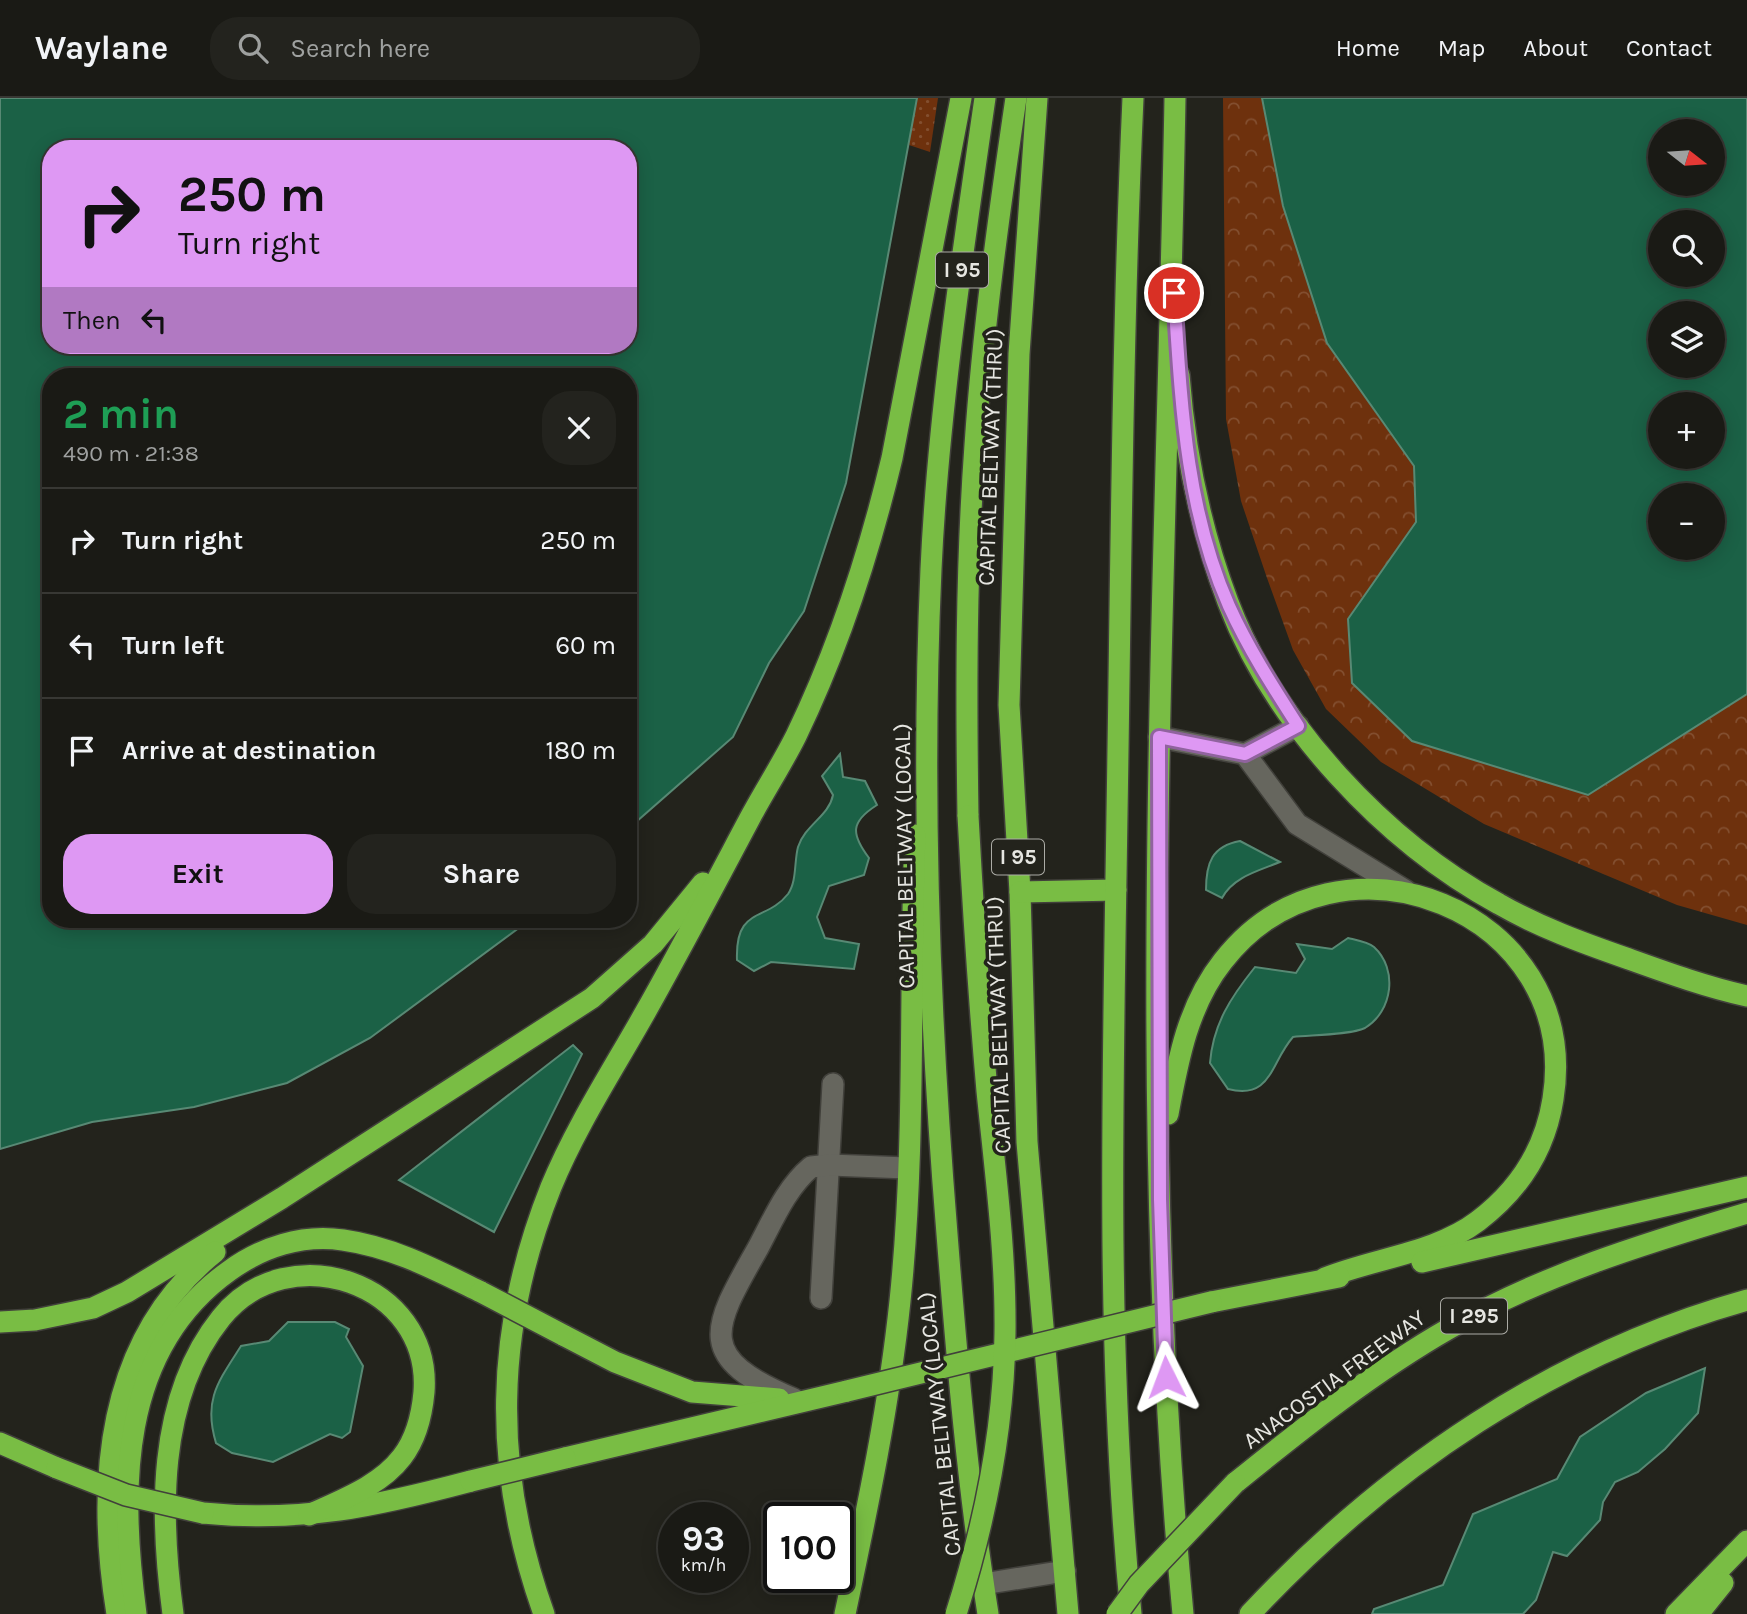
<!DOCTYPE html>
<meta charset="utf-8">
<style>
body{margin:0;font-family:Karla,sans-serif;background:#23231e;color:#f1f3f6;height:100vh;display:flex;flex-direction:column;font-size:26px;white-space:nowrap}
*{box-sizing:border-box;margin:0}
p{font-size:23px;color:#9fa1a0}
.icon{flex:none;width:38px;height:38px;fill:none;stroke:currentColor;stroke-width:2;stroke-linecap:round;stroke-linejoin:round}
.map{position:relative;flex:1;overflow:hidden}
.details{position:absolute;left:42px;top:270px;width:595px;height:560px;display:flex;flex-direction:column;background:#1a1a15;border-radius:28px;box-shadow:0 4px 18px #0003,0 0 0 2px #383834}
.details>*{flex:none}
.banner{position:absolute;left:42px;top:42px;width:595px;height:214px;border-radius:28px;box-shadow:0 4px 18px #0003,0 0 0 2px #383834;background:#de98f3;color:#111;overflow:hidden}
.needle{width:46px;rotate:107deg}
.tools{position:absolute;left:1648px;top:21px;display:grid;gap:14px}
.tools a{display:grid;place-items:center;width:77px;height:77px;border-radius:50%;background:#1a1a15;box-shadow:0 4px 18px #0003,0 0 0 2px #383834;font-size:35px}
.speed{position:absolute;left:658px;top:1404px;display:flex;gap:14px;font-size:35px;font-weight:700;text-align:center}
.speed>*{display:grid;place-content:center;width:91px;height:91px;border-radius:50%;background:#1a1a15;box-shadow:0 4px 18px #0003,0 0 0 2px #383834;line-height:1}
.speed small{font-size:18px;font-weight:400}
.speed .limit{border:4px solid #111;border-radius:10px;background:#fff;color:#111}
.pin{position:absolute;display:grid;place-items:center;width:60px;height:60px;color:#fff;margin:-30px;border:4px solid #fff;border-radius:50%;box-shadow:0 2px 7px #0007}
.me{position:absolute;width:77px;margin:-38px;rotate:357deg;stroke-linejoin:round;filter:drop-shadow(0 0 5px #0008)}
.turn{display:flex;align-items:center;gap:24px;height:147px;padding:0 21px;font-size:32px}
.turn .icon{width:91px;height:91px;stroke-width:2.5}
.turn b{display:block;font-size:49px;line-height:60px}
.then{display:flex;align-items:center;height:66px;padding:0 21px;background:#0003;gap:14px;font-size:26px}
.round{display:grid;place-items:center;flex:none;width:74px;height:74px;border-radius:28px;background:#23231e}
.overview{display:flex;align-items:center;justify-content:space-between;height:119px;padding:0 21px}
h1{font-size:42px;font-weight:700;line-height:52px;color:#1e9e55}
.action{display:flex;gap:14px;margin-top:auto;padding:14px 21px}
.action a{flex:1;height:80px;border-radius:28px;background:#de98f3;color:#111;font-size:28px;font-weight:700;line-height:80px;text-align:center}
.action a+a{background:#23231e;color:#f1f3f6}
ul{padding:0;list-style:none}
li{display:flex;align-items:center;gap:21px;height:105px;padding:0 21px;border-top:2px solid #383834}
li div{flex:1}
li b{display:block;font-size:26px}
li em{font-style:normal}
header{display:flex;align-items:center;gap:42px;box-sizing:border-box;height:98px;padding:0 35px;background:#1a1a15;border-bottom:2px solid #383834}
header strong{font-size:33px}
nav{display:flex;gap:38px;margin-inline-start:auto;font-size:24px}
.search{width:490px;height:63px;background:#23231e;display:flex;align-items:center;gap:18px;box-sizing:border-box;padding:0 24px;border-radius:28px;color:#9fa1a0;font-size:26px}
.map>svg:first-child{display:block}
.grass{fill:url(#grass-dots)}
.forest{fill:url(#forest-crowns)}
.water{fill:#1b6146;stroke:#588974;stroke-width:2;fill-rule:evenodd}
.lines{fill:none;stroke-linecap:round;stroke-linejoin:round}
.minor-casing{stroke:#41403b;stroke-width:24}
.highway-casing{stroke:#41403b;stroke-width:24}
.minor{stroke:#66665e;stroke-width:21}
.highway{stroke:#79bd44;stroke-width:21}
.highway-bridge-casing{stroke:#41403b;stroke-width:24;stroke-linecap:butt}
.highway-bridge{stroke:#79bd44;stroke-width:21}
.route-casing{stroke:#90639e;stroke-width:18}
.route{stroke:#de98f3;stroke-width:12}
.labels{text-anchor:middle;stroke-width:7;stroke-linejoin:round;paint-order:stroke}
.shield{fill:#23231c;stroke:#acaca6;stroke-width:2}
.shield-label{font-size:21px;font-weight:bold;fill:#e6e6e1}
.street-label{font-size:23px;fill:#e6e6e1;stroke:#23231c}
</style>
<header>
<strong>Waylane</strong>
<div class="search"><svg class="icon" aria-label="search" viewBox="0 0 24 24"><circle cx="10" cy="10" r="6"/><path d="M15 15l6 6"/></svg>Search here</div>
<nav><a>Home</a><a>Map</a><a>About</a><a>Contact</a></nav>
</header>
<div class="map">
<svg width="1747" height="1516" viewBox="0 0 1747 1516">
<defs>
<pattern id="grass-dots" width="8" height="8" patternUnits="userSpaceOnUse" patternTransform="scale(1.75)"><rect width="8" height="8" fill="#6e310d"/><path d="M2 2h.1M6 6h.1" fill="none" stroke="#834f30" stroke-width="1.8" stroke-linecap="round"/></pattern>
<pattern id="forest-crowns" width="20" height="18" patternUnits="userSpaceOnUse" patternTransform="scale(1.75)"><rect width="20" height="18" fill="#6e310d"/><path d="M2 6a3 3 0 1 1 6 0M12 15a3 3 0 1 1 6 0" fill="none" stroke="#834f30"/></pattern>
</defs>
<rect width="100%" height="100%" fill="#23231c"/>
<!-- grass -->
<path class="grass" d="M865,0H938L930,54L894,42Z"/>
<!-- forest -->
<path class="forest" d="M1223,0H1262L1283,108L1327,245L1414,368L1416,424L1348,521L1588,696L1747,596V827L1677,807L1484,726L1381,664L1326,611L1293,552L1267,480L1241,403L1226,321Z"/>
<!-- water -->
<g class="water">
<path d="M0,0H917L846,385L804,513L769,565L733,639L628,731V278H51V821H531L370,940L287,985L194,1009L92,1024L0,1051ZM51,51H628V247H51Z"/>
<path d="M1262,0H1747V596L1588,697L1412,643L1352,585L1348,521L1416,424L1414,368L1327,245L1283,108ZM1713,33V86H1661V33ZM1661,124H1713V177H1661ZM1661,215H1713V268H1661ZM1713,306V359H1661V306ZM1713,397V450H1661V397Z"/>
<path d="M840,656L843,679L865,683L877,707C850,724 851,736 869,760L864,777L829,788L817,819L825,840L859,846L854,871L771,864L754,873L737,862C735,808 766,824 788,796C797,783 794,764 798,749C805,727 829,718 833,697L822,678Z"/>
<path d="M1240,743L1280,764C1258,773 1233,779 1222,800L1206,792C1206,765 1212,748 1240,743Z"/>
<path d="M1348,840C1356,842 1368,844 1374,849C1398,871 1393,913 1365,930C1351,937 1311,937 1293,939C1270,965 1272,1002 1228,991L1210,965C1213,926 1231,899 1255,869L1296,875L1305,861L1297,846L1332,851Z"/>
<path d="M573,947L582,956L494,1134L399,1082Z"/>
<path d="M288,1224H335L349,1231L346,1239L363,1268L350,1334L342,1340L330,1336L273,1364L232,1355L216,1345C203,1302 218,1284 241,1248L269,1243Z"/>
<path d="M1705,1270L1698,1315L1665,1351L1638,1374L1615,1384L1603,1404L1600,1422L1567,1458L1553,1454L1536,1502L1523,1516H1372L1374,1511L1443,1487L1473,1416L1557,1381L1580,1339L1646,1295Z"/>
</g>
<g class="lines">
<defs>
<g id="minor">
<path d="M1159,639L1245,656L1297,726L1406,793"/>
<path d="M1245,656L1298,628"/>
<path d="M821,1200L833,986"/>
<path d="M794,1301C694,1259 712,1231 758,1150C773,1122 786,1090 811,1069L830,1067L907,1070"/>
<path d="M983,1486L1065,1473"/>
</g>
<g id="highway">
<path d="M985,0C963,153 938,317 931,471C921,692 929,915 947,1136C957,1263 968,1390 988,1516"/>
<path d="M1037,0L1019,256L1009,607L1020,794L1027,1044L1068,1516"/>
<path d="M1175,0C1166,505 1135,1012 1183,1516"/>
<path d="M1179,277C1185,355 1200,430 1228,504C1274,626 1385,744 1499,806C1539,829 1583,845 1626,860C1665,874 1706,889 1747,898"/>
<path d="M968,718C966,594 966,471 975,347C983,231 999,115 1016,0"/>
<path d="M1020,794L1116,792"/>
<path d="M1168,1016C1178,962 1188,907 1223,863C1338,715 1583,813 1553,1001C1545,1052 1519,1092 1478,1123C1436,1155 1375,1160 1325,1180"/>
<path d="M1422,1164L1747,1089"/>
<path d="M1211,1204L1339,1179"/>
<path d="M0,1224L35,1222L93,1210L127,1194L282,1100L592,900L653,846L703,785"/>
<path d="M563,1237L615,1264L692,1294L779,1301"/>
<path d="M0,1345L57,1370"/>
<path d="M565,1360L847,1293"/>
<path d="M1235,1385C1303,1330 1373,1274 1450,1230C1542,1177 1646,1145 1747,1115"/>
<path d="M203,1415C302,1425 377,1408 471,1383"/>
<path d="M117,1516C96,1386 105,1242 215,1154"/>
<path d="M136,1516C120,1393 117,1253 229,1173C262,1149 302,1136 343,1142C393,1149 436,1172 481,1194"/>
<path d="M173,1516C160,1419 156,1301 221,1220C288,1136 432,1185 424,1294C422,1316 416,1341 402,1359C380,1388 341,1402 309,1417"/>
<path d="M544,1516C492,1371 494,1232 551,1089C576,1028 614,970 646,913C682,849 716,784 750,720C765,692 782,666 796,638C839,549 869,456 892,360L961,0"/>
<path d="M845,1516C867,1412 889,1309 900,1203C916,1049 909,892 915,737"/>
<path d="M1131,1516C1105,1250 1113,983 1117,716C1121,478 1122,239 1133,0"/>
<path d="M1250,1516C1386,1370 1554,1256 1747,1202"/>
<path d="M1676,1516L1747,1443"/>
<path d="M1698,1516L1723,1485"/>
</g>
</defs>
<!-- minor casing -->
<use href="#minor" class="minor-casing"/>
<!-- highway casing -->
<use href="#highway" class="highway-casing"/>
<!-- minor -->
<use href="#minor" class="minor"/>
<!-- highway -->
<use href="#highway" class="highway"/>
<defs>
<g id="highway-bridge">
<path d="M481,1194L563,1237"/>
<path d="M847,1293L1211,1204"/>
<path d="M57,1370L126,1397L203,1415"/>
<path d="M471,1383L565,1360"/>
<path d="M956,1516C985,1425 1004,1331 1005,1235C1006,1154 995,1073 987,993C979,901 973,810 968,718"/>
<path d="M1117,1516L1139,1486L1235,1385"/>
</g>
</defs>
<!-- highway-bridge casing -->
<use href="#highway-bridge" class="highway-bridge-casing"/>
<!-- highway-bridge -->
<use href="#highway-bridge" class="highway-bridge"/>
</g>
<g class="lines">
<defs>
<path id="route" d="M1166,1279L1160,1101L1159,639L1245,656L1298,628C1273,589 1248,550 1229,508C1185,409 1181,301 1174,195"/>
</defs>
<!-- route casing -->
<use href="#route" class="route-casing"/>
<!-- route -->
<use href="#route" class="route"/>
</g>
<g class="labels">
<!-- shield labels -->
<g class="shield">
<rect x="936" y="154.5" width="52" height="35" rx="5"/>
<rect x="992" y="741.5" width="52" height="35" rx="5"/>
<rect x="1441" y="1200.5" width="66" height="35" rx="5"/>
</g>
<g class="shield-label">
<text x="962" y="179">I 95</text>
<text x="1018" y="766">I 95</text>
<text x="1474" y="1225">I 295</text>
</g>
<!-- street labels -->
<g class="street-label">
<text transform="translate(990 359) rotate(-88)" y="8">CAPITAL BELTWAY (THRU)</text>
<text transform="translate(904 758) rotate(-91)" y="8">CAPITAL BELTWAY (LOCAL)</text>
<text transform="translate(998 927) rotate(-92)" y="8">CAPITAL BELTWAY (THRU)</text>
<text transform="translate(1334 1281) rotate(-36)" y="8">ANACOSTIA FREEWAY</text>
<text transform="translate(939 1326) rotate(-96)" y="8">CAPITAL BELTWAY (LOCAL)</text>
</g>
</g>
</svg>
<div class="tools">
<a><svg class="needle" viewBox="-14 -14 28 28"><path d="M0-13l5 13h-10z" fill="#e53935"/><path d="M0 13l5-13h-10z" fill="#9fa1a0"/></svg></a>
<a><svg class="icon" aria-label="search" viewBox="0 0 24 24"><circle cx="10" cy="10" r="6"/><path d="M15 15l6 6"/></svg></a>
<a><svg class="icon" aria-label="layers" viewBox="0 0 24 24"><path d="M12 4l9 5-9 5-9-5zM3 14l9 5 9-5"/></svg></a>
<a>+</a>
<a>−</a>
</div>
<div class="speed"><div>93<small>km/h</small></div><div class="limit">100</div></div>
<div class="pin" style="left:1174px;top:195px;background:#d93025"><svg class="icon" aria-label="arrive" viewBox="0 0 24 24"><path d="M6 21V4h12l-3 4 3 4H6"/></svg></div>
<svg class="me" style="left:1166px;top:1279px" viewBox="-20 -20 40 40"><path d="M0-17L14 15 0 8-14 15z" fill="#de98f3" stroke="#fff" stroke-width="4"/></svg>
<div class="banner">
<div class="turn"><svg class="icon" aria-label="right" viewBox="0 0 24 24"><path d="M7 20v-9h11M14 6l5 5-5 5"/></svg><div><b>250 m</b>Turn right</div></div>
<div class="then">Then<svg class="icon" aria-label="left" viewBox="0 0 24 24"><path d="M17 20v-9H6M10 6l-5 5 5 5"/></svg></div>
</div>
<section class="details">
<div class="overview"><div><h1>2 min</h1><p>490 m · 21:38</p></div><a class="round"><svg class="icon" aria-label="close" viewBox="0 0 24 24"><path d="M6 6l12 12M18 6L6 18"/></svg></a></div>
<ul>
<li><svg class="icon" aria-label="right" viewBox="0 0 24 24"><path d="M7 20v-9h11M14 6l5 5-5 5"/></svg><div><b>Turn right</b></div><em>250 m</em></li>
<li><svg class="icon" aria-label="left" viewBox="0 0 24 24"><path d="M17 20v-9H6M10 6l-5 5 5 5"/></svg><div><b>Turn left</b></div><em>60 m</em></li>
<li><svg class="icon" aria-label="arrive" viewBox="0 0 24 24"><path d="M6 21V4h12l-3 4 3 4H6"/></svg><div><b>Arrive at destination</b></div><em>180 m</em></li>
</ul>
<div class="action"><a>Exit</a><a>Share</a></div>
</section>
</div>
